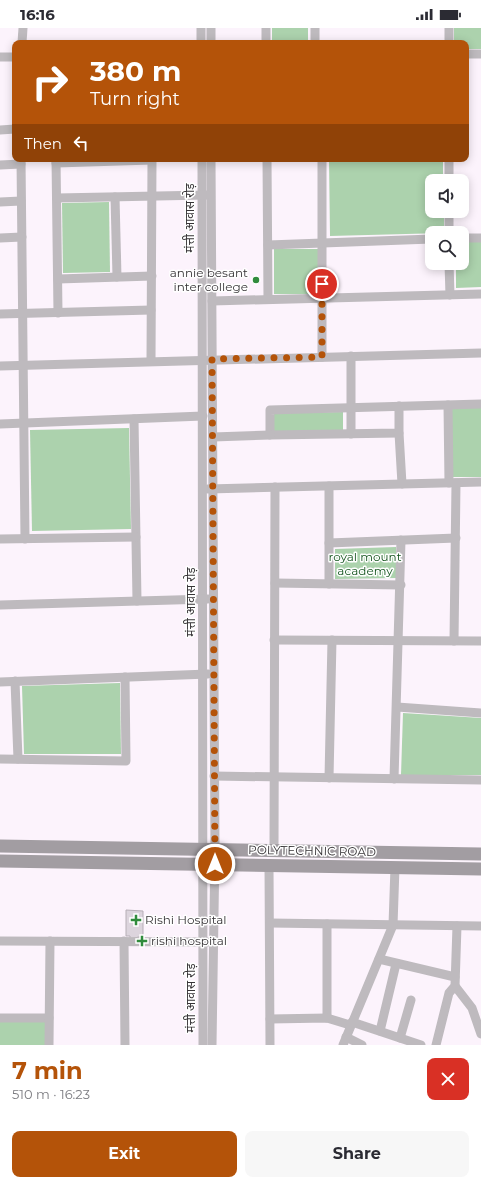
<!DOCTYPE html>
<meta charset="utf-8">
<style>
body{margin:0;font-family:Montserrat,"Noto Sans Devanagari",sans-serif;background:#f7f7f7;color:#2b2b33;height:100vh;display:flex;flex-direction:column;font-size:15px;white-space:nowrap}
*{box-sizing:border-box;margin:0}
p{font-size:13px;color:#7c7c81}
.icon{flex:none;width:22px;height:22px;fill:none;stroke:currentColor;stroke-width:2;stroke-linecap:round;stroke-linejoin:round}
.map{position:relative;height:1017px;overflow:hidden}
.sheet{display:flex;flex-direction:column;background:#fff;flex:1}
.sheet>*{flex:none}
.top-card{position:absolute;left:12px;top:12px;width:457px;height:122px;border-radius:8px;box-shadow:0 2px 10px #0003;background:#b45309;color:#fff;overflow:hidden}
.fabs{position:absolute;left:425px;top:146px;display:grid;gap:8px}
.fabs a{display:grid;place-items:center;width:44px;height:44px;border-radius:8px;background:#fff;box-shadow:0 2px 10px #0003;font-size:20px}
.pin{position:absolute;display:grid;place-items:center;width:34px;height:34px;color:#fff;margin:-17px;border:2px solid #fff;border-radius:50%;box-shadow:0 1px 4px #0007}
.me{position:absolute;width:44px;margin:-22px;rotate:0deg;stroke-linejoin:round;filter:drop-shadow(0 0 3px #0008)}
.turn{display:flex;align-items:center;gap:14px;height:84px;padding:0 12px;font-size:18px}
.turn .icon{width:52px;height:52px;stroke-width:2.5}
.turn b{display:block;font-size:28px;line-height:34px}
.then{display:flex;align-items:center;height:38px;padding:0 12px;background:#0003;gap:8px;font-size:15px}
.round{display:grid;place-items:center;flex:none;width:42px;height:42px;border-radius:8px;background:#f7f7f7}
.overview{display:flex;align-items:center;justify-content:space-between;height:68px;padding:0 12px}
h1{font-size:24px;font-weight:700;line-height:30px;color:#b45309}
.cta{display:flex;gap:8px;margin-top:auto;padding:8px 12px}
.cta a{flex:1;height:46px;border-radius:8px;background:#b45309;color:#fff;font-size:16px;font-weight:700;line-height:46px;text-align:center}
.cta a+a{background:#f7f7f7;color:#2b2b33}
.status{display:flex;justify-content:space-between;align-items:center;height:28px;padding:0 20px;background:#fff;direction:ltr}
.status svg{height:11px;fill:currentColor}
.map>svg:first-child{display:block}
.green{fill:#acd2ad}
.building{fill:#dcd4dd;stroke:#b6aeb6}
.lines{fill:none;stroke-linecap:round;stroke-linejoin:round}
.street{stroke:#bebabe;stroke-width:9}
.secondary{stroke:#a29da2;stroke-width:13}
.route{stroke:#b45309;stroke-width:7;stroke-dasharray:0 12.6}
.poi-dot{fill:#308b3c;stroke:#fff;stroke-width:1.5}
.labels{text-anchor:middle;stroke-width:3;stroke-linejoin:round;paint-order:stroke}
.street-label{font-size:12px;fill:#373437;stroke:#fff}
.poi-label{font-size:12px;fill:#373437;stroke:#fff;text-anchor:start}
.park-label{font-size:12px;fill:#14541e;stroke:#fff}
</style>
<div class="status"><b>16:16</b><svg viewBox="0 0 49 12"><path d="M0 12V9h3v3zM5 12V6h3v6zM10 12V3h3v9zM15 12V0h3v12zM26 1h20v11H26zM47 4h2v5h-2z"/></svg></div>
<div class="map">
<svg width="481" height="1017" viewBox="0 0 481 1017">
<rect width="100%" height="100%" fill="#fcf3fc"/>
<!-- green -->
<g class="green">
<rect x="272" y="0" width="36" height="15"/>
<path d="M454,0H481V21H466V15H454Z"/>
<path d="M329,131H443V153H432V183H444V205L330,208Z"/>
<path d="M109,174L110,244L63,245L62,175Z"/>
<path d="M462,214H481V259L456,260V235H462Z"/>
<rect x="274" y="221" width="44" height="45"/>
<rect x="452" y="380" width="29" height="69"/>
<path d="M343,384V403H274V385Z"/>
<path d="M129,400L131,501L32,503L30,402Z"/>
<path d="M396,519V550L335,551V521Z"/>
<path d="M120,655L121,726H24L22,658Z"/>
<path d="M403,685L481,690V747H401Z"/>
<rect x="0" y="994" width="45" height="23"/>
</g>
<!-- building -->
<path class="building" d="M126,882L143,883V908L130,911V908H126Z"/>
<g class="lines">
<!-- street -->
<g class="street">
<path d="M201,0V15"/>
<path d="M211,0V15"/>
<path d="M266,0V15"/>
<path d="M315,0V15"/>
<path d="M449,0V15"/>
<path d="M22,15L23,0"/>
<path d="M466,26H481"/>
<path d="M0,29H15"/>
<path d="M0,102L15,101"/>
<path d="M21,131L25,511"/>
<path d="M56,131L58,285"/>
<path d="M202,131L203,1017"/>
<path d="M211,131L215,821L212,1017"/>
<path d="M267,131L268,271"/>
<path d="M322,131V329"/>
<path d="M449,131V153"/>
<path d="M56,135L152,132"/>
<path d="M0,137L21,136"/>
<path d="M115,169L117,249"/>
<path d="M57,170L207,167"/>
<path d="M0,174L21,173"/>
<path d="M449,183V205"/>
<path d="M0,210L22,209"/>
<path d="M462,210H481"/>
<path d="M268,217L432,211"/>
<path d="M449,235L450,267"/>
<path d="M58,251L152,248"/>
<path d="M212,273L481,266"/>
<path d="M0,286L151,282"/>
<path d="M351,328V406"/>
<path d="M151,333L152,131"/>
<path d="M0,338L481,325"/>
<path d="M448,377L449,455"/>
<path d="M399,378V405L270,407V382L481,376"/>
<path d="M134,391L137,573"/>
<path d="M0,396L203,388"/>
<path d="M399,405L402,456"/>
<path d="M213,409L270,407"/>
<path d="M208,461L481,454"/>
<path d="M0,511L136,509"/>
<path d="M329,515L456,510"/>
<path d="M275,555L401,557"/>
<path d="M329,556V458"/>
<path d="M0,577L208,571"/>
<path d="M274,612L481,613"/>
<path d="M454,613L456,455"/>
<path d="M15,653L18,731"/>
<path d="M0,654L208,646"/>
<path d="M397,679L481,685"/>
<path d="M0,731L126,733L125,649"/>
<path d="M214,748L481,752"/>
<path d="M329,750L332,612"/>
<path d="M394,751L401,512"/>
<path d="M274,822L275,459"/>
<path d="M269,837L270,1017"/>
<path d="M270,895L481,898"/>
<path d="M0,913L208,914"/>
<path d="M124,913L125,1017"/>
<path d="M379,931L455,949"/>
<path d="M455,958L472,980L481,1006"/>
<path d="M0,990H49"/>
<path d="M327,990V896"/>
<path d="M270,991L327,990L350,997"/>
<path d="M352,994L421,1017"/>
<path d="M380,1003L396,936"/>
<path d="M346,1009L362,1017"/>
<path d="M400,1010L411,972"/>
<path d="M49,1017L50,913"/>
<path d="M343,1017L393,897L395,839"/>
<path d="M436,1017L449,965L455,958L457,898"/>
</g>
<!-- secondary -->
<g class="secondary">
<path d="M0,818L481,826"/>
<path d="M0,833L481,841"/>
</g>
</g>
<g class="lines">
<!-- route -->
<path class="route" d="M215,836L212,331L322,329V256"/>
</g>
<!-- markers -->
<g class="poi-dot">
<circle cx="256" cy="252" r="4"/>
<path d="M134 886h4v4h4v4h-4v4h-4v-4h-4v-4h4z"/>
<path d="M140 907h4v4h4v4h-4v4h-4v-4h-4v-4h4z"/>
</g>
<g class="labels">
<!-- street labels -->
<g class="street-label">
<text transform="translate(190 190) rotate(-90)" y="4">मंत्ती आवास रोड़</text>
<text transform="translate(191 574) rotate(-90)" y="4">मंत्ती आवास रोड़</text>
<text transform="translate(312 823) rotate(1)" y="4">POLYTECHNIC ROAD</text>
<text transform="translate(191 970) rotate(-90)" y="4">मंत्ती आवास रोड़</text>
</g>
<!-- poi labels -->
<g class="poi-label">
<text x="248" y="249" text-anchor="end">annie besant<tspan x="248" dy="14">inter college</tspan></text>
<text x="145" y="896">Rishi Hospital</text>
<text x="151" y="917">rishi hospital</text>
</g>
<!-- park labels -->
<g class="park-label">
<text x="365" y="533">royal mount<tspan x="365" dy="14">academy</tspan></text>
</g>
</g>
</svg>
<div class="fabs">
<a><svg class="icon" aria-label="sound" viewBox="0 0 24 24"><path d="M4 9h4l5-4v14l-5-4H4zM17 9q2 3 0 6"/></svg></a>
<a><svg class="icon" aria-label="search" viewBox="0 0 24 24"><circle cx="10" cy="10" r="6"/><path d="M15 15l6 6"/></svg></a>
</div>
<div class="pin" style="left:322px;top:256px;background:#d93025"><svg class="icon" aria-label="arrive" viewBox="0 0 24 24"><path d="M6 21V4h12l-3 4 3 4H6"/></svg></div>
<svg class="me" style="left:215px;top:836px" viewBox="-20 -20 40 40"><circle r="17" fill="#b45309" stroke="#fff" stroke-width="3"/><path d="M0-11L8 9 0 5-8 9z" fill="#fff"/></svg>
<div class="top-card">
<div class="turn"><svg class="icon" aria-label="right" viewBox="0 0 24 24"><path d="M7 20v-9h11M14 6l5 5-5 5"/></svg><div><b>380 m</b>Turn right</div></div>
<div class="then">Then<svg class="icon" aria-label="left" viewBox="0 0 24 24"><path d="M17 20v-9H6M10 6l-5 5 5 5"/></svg></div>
</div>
</div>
<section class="sheet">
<div class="overview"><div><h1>7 min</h1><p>510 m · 16:23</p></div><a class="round" style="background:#d93025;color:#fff"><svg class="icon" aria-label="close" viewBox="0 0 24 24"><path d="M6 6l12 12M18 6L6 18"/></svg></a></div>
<div class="cta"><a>Exit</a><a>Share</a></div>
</section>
